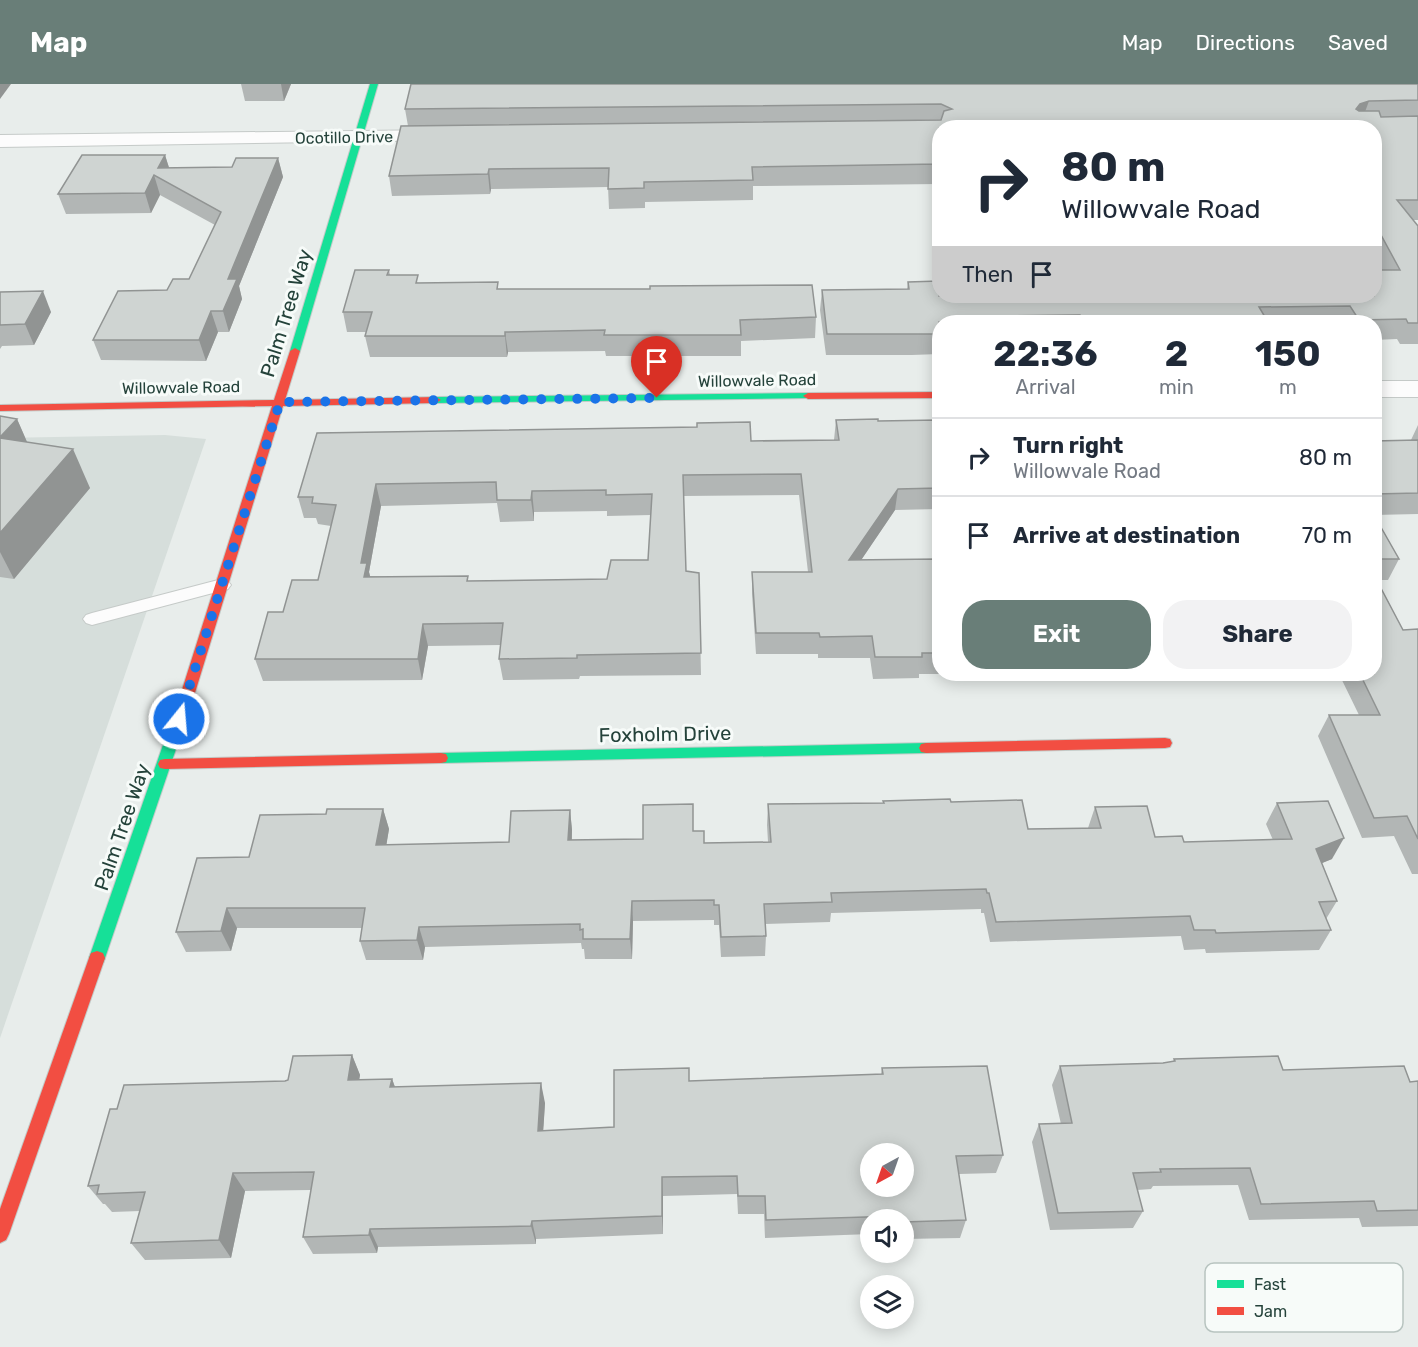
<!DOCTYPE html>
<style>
body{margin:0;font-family:Rubik,sans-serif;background:#f2f2f3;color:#1f2937;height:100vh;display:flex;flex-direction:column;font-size:22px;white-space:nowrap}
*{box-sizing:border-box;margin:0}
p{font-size:20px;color:#747a83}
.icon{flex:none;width:33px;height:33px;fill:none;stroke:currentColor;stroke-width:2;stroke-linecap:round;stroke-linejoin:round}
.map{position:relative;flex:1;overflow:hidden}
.drawer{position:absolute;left:932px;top:231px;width:450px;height:366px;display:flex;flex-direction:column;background:#fff;border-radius:24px;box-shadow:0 3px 15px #0003}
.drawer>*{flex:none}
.banner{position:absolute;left:932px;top:36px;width:450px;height:183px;border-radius:24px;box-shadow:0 3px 15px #0003;background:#fff;color:#1f2937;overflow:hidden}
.needle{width:39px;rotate:220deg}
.fabs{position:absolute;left:860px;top:1059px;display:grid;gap:12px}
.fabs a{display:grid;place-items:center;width:54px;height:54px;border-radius:50%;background:#fff;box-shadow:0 3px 15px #0003;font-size:30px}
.pin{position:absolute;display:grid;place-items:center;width:51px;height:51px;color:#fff;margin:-62px -26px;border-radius:50% 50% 50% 0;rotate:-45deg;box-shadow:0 0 6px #0007}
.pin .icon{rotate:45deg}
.me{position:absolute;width:66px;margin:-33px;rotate:17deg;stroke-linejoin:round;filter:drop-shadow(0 0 4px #0008)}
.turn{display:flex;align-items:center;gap:21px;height:126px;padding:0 30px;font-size:27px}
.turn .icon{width:78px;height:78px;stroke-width:2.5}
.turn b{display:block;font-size:42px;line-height:51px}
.then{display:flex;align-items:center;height:57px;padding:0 30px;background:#0003;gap:12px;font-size:22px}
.eta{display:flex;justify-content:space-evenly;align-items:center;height:102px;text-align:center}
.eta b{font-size:36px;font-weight:700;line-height:42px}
.primary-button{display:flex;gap:12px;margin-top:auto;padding:12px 30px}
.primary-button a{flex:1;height:69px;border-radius:24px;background:#697e78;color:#fff;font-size:24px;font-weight:700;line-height:69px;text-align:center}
.primary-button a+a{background:#f2f2f3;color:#1f2937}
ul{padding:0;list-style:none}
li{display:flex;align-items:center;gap:18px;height:78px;padding:0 30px;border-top:2px solid #e0e1e3}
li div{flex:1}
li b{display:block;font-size:22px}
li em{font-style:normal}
header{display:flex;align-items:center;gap:36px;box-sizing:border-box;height:84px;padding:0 30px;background:#697e78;color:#fff}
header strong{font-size:28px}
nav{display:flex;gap:33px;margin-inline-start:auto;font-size:21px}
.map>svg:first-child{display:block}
.built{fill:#d6dedb}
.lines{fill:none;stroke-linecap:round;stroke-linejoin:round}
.lane-casing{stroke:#c5cac8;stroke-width:2}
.street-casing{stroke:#c5cac8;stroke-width:2}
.fast-casing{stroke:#c3cbc8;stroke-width:2}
.jam-casing{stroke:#c3cbc8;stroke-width:2}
.lane{fill:#fcfcfc;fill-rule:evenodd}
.street{fill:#fcfcfc;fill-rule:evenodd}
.fast{fill:#16e098;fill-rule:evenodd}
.jam{fill:#f24e42;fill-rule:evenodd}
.wall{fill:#b2b6b5;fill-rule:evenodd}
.shaded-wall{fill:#919493}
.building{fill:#cfd4d2;stroke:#919493;stroke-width:1.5;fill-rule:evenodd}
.route{stroke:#1a73e8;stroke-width:10;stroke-dasharray:0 18}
.labels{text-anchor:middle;stroke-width:6;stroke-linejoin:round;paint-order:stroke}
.far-street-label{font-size:16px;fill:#24423a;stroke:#f7fbf9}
.street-label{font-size:20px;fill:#24423a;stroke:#f7fbf9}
.key{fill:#f7fbf9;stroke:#b8c4c0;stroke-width:1.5}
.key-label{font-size:16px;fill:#24423a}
</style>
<header>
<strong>Map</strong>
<nav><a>Map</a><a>Directions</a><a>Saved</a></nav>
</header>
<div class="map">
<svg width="1418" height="1263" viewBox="0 0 1418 1263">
<rect width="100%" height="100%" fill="#e8edeb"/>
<!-- built -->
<path class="built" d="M165,351L206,355L0,954V354Z"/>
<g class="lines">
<defs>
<path id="lane" d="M222,495L228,497L231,501L228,505L92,541L86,539L83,535L86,531L92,529Z"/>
<g id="street">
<path d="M442,46L449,48L452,52L449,56L0,63V51Z"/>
<rect x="1374" y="297" width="44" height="16"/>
</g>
<g id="fast">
<path d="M370,0H378L300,267L295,270L291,269L290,267Z"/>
<path d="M808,309L812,310V314L436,319L431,316L436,313Z"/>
<path d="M187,607L194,612L105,874L103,879L97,881L91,879L89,874L180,612Z"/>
<path d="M926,659L931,660L933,664L931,668L926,669L441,679L436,678L434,674L436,670L441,669Z"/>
</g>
<g id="jam">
<path d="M295,264L300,267L285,316L436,313L441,316L436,319L283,322L194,612L192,615H182L180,612L272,322L0,327V321L274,316L290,267Z"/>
<path d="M939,308V314L808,315L803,312L808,309Z"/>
<path d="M1165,654L1170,655L1172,659L1170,663L1165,664L926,669L921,668L919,664L921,660L926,659Z"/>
<path d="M441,669L446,670L448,674L446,678L441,679L165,685L160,684L158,680L160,676L165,675Z"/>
<path d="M97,867L103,869L105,874L9,1150L6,1156L0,1159V1125L89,874L91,869Z"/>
</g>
</defs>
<!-- lane casing -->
<use href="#lane" class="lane-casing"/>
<!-- street casing -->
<use href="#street" class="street-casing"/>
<!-- fast casing -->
<use href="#fast" class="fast-casing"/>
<!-- jam casing -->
<use href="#jam" class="jam-casing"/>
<!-- lane -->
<use href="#lane" class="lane"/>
<!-- street -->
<use href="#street" class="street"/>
<!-- fast -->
<use href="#fast" class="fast"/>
<!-- jam -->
<use href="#jam" class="jam"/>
</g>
<!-- wall -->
<g class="wall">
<path d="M241,0H291L284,17H245Z"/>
<path d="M1418,0V136H1413L1418,142V260H1400L1397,255L1374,256V238H939V270L912,271H826L820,226L822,206L907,205L908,198L939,212L1381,186L1374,173V44H939V100L753,102V116L645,118V124L609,125L608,103L491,105L490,110L392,112L389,92L408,42L405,25Z"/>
<path d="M165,71L169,84L232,83L278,74L283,93L239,202L242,215L229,248H218L206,277L101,276L93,256L189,195L215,141L160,111L151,129L66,130L58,110Z"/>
<path d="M389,186L390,191L419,199L816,233L815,254L741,257V272H606L605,267L508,268L507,273H370L365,252L366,248H347L343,228Z"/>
<path d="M0,208L51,228L34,261L2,262L0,265Z"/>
<path d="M0,332L17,335L27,358L90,404L14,495L0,493Z"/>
<path d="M836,336L878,337L939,336V425L895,426L861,476L939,475V590H959H919V594L873,595L870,574H818V570H756L752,510V488H808L799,411L683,412L686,487L699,489L701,591L580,592L579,595L503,596L499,575L501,561L428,562L422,596L263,597L255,575L283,528L318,496L331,442L318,440L316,434H304L298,413L317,349L751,357L834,356ZM497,419L500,438L534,437V428L607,427V432L651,431L648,476L607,495L469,497L370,492L369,488L381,422Z"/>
<path d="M1418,341V430L1374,431L1399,475L1388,496H1377L1403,546L1418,545V790H1412L1394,752L1362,754L1318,652L1329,631H1359L1339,590H1374V357L1411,356Z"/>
<path d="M883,717L951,718L1028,745L1088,744L1095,723L1155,753L1184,758L1273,756L1266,740L1277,719L1332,775L1322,779L1337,817L1326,835L1331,846L1319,866L1206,869L1205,865L1184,866L1181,852L990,858L984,829H981V825L831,829L830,838L765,840L766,852L765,872L721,873L719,841H714V836L633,837L632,875H585L584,865H582L581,859L425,863L423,876H366L360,857L362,844H237L231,867L186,868L176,848L249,773L326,730L383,725L389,745L386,761L509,758L570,726L572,746V756L643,755L693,747L704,759L768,758L767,741L768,720L883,719Z"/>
<path d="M352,971L360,991L359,996L392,995L395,1003L545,1019L543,1047L614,1043L689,997L881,990L882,984L1003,1071L996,1089L959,1090L966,1136L960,1154L903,1155V1136H870V1150L765,1154L764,1130H738L737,1110L663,1112V1150L536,1155V1160L378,1163L377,1169L313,1170L303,1153L311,1106L245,1107L231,1174L145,1176L131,1159L140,1127L112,1128L105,1120H103L88,1102L117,1025L285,997Z"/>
<path d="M1174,975L1283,986L1410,998L1418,997V1142L1362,1143L1359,1134L1249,1136L1238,1101L1153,1102L1151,1105L1137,1106L1143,1127L1133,1144L1050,1146L1032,1058L1039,1040H1061L1052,1001L1060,982L1163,979L1173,978Z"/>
</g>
<!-- shaded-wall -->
<g class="shaded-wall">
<path d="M0,0H11L0,15Z"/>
<path d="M281,0H291L284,17Z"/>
<path d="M1369,17L1362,36L1356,25L1360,20Z"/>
<path d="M165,71L171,90L158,84Z"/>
<path d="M278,74L283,93L239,202L242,215L229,248L223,227L228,195Z"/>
<path d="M489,85L491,105L490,110L488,90Z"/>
<path d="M154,91L160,111L151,129L145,109Z"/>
<path d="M43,207L51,228L34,261L25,240Z"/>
<path d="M211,227L218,248L206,277L199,256Z"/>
<path d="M505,248L508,268L507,273L505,252Z"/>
<path d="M17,335L34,374L0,357V353Z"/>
<path d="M73,365L90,404L14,495L0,468V449Z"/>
<path d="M376,400L381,422L369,488L372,500L364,493L361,479Z"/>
<path d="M898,405L895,426L847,497L849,476Z"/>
<path d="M532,407L534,428V437L531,416Z"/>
<path d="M423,540L428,562L422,596L418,575Z"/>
<path d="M383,725L389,745L383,782L376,761Z"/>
<path d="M570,726L572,746L571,776L568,756Z"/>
<path d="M1344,754L1332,775L1305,786L1316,765Z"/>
<path d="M632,817L633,837L632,875L630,855Z"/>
<path d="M227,824L237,844L231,867L221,847Z"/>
<path d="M419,843L425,863L423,876L417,856Z"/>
<path d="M352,971L360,991L356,1016L348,996Z"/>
<path d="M392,995L399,1014L390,1003Z"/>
<path d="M541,999L545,1019L542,1066L538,1047Z"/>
<path d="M233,1089L245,1107L231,1174L219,1156Z"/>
<path d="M662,1093L663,1112V1150L662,1132Z"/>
<path d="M532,1137L536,1155V1160L531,1142Z"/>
<path d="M370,1145L378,1163L377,1169L369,1151Z"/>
</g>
<!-- building -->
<g class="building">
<path d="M411,0H1418V16L1369,17L1360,20L1356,25L1359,27H1379L1381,33L1418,32V116H1397L1418,142V239H1408L1406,235L1359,236L1350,222L1259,223L1268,238H1179L1178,237L1084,238L1080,231L1006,232L1008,238H939V250H827L822,206L909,205L908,198L939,197V212H1374V186H1400L1374,138V44H939V80L752,83L753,96L644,98V104L608,105L609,84L489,85L488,90L389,92L401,42L941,36L944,27L952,25L941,20L405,25Z"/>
<path d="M82,71H165L158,84L232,83L236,74H278L228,195H237L223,227H211L199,256H93L118,207L167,206L173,195H189L221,128L154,91L145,109L58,110Z"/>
<path d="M355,186H389L387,191H418L416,199L498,198L497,205H650V202L812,201L816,233L740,236L741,251H604L605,246L505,248V252H365L372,228H343Z"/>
<path d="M43,207L25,240L0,241V208Z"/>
<path d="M0,332L17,335L0,353Z"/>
<path d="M878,335V337L939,336V404L898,405L849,476L939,475V569H922V573H875L872,552L820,553L819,549H756L752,488H812L801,390L683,391L686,487L699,489L701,569L577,571V574L499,575L503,539L423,540L418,575H255L268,528H283L292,496H318L336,421L312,419L313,413H298L317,349L697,343V339L750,338L751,357L839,356L836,336ZM496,398L497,416H531L532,407L606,406V411L652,410L648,476H611L607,495L467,497L468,492L364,493L367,479H361L376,400Z"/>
<path d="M0,354L73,365L0,449Z"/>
<path d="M1418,356V409L1374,410V357Z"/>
<path d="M1374,431L1399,475H1374Z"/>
<path d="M1374,491L1403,546L1418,545V755L1407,732L1374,734L1329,631H1380L1360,590H1374Z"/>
<path d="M950,715L951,718L1022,716L1028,745L1101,744L1095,723L1147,722L1155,753L1182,752L1184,758L1292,755L1277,719L1328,717L1344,754L1316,765L1337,817L1319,818L1331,846L1216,849L1215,846H1194L1190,832L996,838L989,809H987L986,805L831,809L832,818L764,820L766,852L721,853L719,821H714V816L632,817L630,855H583V845L580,846V840L419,843L417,856L360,857L365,824H227L221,847L176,848L197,774L249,773L260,731L326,730L327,725H383L376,761L509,758L511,727L570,726L568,756L643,755V721L693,720V747H704V759L771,758L768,720L884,719L883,717Z"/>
<path d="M352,971L348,996L392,995L390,1003L541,999L538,1047L614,1043V986L689,984V997L883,990L882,984L987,982L1003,1071L956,1072L966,1136L903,1138V1136H899V1132L766,1136L765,1112H738L737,1092L662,1093V1132L532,1137L531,1142L370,1145L369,1151L303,1153L314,1088L233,1089L219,1156L131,1159L145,1108L97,1110L99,1101L88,1102L110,1025H117L124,1001L285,997L288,996L293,972ZM870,1070H903V1102H870Z"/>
<path d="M1278,972L1283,986L1404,982L1410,998L1418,997V1126L1377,1127L1374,1117L1261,1120L1250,1084L1160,1085L1161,1088L1133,1089L1143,1127L1058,1129L1039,1040L1072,1039L1060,982L1163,979L1175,977L1174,975Z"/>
</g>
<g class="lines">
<!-- route -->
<path class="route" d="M179,635L280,318L657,314"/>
</g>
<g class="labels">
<!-- far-street labels -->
<g class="far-street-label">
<text transform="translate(344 53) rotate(-1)" y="6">Ocotillo Drive</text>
<text transform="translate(757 296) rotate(-1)" y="6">Willowvale Road</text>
<text transform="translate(181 303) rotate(-1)" y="6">Willowvale Road</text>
</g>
<!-- street labels -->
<g class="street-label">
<text transform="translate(286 229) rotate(-73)" y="7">Palm Tree Way</text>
<text transform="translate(665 650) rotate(-1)" y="7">Foxholm Drive</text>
<text transform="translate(122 743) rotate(-71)" y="7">Palm Tree Way</text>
</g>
</g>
<!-- legend -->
<rect x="1205" y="1179" width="198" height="69" rx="9" class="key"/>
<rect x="1217" y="1196" width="27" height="8" fill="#16e098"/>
<rect x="1217" y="1223" width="27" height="8" fill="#f24e42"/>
<g class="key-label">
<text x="1254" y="1206">Fast</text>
<text x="1254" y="1233">Jam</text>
</g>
</svg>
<div class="fabs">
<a><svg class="needle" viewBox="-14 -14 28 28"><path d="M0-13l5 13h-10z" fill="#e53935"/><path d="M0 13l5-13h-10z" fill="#747a83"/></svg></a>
<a><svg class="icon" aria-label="sound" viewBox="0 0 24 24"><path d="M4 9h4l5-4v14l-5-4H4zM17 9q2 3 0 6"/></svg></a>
<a><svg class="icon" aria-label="layers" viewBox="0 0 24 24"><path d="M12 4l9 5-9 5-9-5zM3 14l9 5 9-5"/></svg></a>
</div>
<div class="pin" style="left:657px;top:314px;background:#d93025"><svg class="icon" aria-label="arrive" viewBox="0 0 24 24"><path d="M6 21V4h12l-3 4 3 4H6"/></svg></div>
<svg class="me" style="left:179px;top:635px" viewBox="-20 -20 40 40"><circle r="17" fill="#1a73e8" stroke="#fff" stroke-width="3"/><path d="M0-11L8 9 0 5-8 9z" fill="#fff"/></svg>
<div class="banner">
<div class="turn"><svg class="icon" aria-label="right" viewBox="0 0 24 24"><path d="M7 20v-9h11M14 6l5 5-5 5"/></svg><div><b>80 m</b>Willowvale Road</div></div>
<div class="then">Then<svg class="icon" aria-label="arrive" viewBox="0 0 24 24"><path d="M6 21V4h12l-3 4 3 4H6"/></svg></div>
</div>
<section class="drawer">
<div class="eta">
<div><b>22:36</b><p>Arrival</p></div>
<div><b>2</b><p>min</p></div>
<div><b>150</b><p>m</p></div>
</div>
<ul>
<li><svg class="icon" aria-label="right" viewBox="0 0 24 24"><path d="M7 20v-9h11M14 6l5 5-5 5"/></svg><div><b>Turn right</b><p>Willowvale Road</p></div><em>80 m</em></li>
<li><svg class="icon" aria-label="arrive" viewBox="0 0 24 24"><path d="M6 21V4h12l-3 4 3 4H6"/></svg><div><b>Arrive at destination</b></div><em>70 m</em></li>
</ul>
<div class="primary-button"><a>Exit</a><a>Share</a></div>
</section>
</div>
